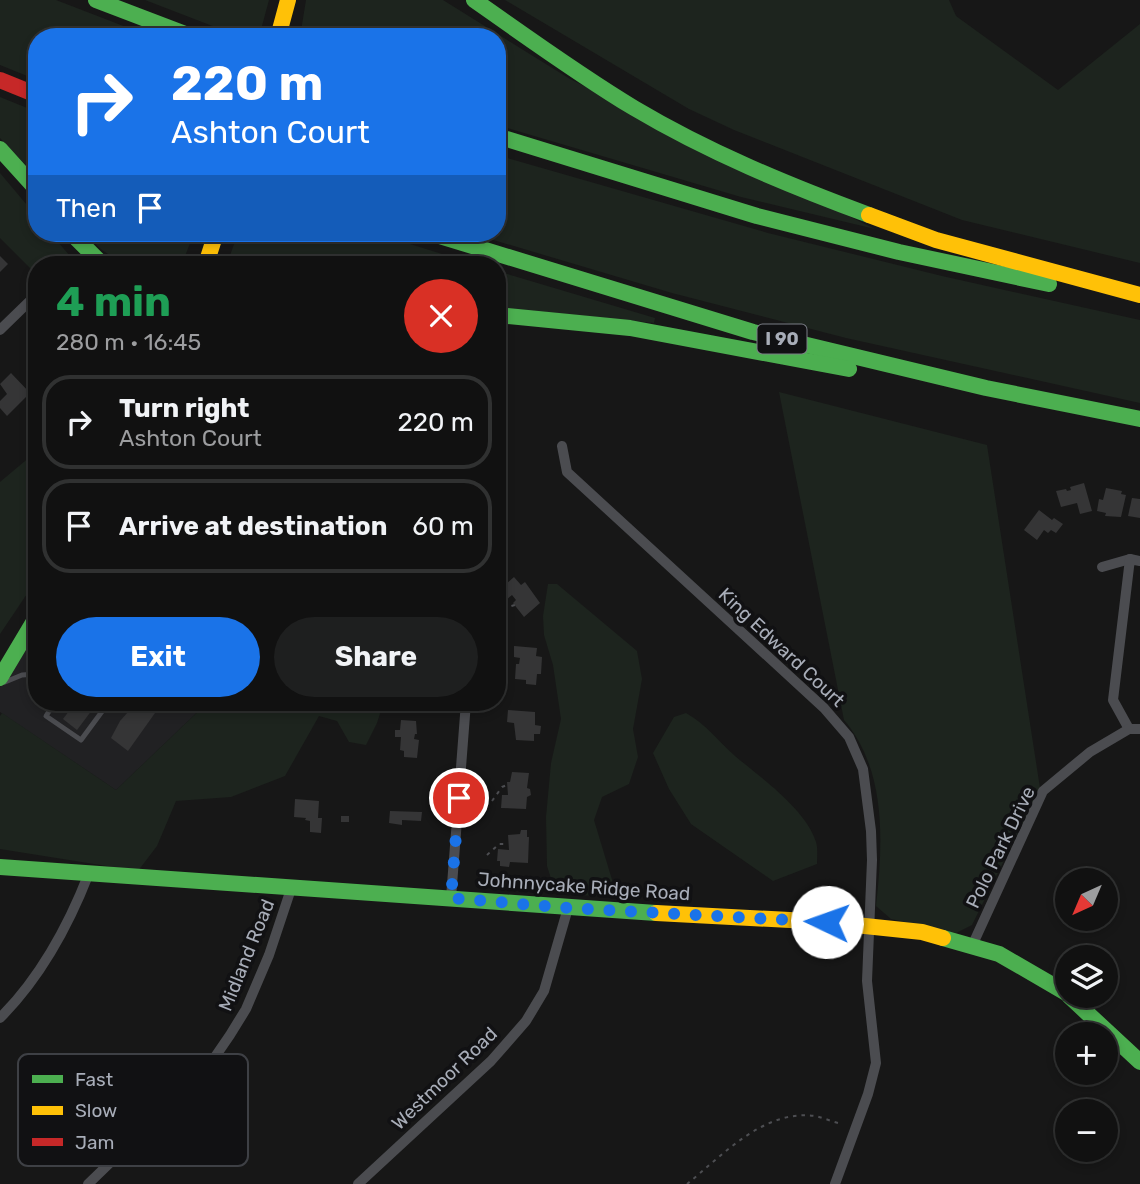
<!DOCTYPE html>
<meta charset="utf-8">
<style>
body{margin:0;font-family:Rubik,sans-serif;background:#1e1f1f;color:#f1f3f6;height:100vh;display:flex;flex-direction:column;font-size:26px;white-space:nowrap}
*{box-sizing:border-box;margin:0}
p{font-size:23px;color:#9c9d9f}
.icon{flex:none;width:38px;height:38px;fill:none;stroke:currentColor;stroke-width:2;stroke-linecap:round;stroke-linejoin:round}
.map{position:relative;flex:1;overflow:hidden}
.sheet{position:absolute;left:28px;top:256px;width:478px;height:455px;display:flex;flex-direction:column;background:#111;border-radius:28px;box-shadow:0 4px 10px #0003,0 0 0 2px #303131}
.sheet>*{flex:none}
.top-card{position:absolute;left:28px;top:28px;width:478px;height:214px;border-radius:28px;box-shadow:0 4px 10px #0003,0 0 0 2px #303131;background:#1a73e8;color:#fff;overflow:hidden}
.needle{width:46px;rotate:224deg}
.buttons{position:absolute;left:1055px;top:868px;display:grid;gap:14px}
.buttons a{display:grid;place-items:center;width:63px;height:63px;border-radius:50%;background:#111;box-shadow:0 4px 10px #0003,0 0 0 2px #303131;font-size:35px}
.pin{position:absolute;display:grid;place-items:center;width:60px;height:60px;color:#fff;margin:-30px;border:4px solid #fff;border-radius:50%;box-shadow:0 2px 7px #0007}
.me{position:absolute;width:77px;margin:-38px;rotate:273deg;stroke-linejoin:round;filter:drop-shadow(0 0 5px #0008)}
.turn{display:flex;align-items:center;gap:24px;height:147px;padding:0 28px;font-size:32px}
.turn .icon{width:91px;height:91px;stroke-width:2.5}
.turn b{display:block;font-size:49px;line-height:60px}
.then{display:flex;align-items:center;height:66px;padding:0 28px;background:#0003;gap:14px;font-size:26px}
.round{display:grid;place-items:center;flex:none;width:74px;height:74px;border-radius:37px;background:#1e1f1f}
.head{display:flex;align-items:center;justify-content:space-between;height:119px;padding:0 28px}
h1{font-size:42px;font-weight:700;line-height:52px;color:#1e9e55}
.primary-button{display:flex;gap:14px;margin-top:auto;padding:14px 28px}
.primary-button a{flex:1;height:80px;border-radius:42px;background:#1a73e8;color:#fff;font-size:28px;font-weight:700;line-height:80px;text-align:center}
.primary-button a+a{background:#1e1f1f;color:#f1f3f6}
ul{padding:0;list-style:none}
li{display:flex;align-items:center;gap:21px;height:94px;margin:0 14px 10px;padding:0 14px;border:4px solid #303131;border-radius:28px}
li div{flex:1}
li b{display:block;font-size:26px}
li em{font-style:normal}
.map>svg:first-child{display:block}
.built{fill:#212123}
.green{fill:#1d241e}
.building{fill:#353536}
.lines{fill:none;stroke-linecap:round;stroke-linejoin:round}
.path{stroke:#4d4e52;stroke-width:2;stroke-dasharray:3.5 5;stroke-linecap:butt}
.lane{stroke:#4b4c50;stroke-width:5}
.street{stroke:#4b4c50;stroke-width:10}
.fast{stroke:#4caf50;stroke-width:16}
.slow{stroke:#ffc107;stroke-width:16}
.jam{stroke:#c62828;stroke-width:16}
.route{stroke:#1a73e8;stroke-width:12;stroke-dasharray:0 21.6}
.labels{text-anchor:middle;stroke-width:7;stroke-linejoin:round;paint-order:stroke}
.shield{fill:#111113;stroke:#7b7e86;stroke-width:2}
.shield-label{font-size:18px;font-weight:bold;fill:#a8adb8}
.street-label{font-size:19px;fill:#a8adb8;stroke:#111113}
.key{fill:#111113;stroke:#3e4045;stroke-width:2}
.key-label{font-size:19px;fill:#a8adb8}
</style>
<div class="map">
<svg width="1140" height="1184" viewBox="0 0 1140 1184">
<rect width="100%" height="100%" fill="#171717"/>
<!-- built -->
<path class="built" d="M37,619V702H208L116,790L0,712V685Z"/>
<!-- green -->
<g class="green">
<path d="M0,0H56L152,37H37V80L0,65Z"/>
<path d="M145,0H269L259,37H241Z"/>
<path d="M306,0H443L570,79L875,229L741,197L497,125V37H300Z"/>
<path d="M505,0H949L956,16L1058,90L1140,24V263L962,220L734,130L689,109Z"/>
<path d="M0,97L37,112V177L0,138Z"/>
<path d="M497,155L768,233L942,276L1140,320V403L846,338L672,293L470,233H497Z"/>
<path d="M0,173L37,217V233H50L77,264H37V275L0,238Z"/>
<path d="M84,233H194L182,264H124L102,250Z"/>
<path d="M238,233H375L474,264H227Z"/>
<path d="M497,271L655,318L654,323L497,307Z"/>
<path d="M779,392L987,445L1040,788L972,925L956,933L891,919L876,906C883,843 887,771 844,720Z"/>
<path d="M37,451V579L0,634V482Z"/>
<path d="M548,584H557L637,651L642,679L633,729L638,757L629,784L602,797L594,820L613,883L599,896L556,894L547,866L546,817L551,763L561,719L553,665L544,635L543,616Z"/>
<path d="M208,702H382L383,704L377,723L366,745L349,742L337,721L319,716L285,776L231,797L176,801L157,846L138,871L0,849V716L2,713L116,790Z"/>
<path d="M686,713C706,724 718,741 735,756C760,777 806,809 816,842C818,848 817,857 817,864L773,881L691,824L669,789L653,753L674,717Z"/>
</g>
<!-- building -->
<g class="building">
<path d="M0,256L8,264L0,272Z"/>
<path d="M11,373L30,393L7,416L0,408V401L7,394L0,384Z"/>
<path d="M1084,483L1092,511L1080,514L1077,503L1061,507L1056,491L1066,489L1067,491L1071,490L1070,487Z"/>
<path d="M1106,488L1122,491L1121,494L1126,495L1121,517L1105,516L1106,513L1097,511L1099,499L1103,500Z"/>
<path d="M1132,498L1140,499V518L1128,516Z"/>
<path d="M1039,510L1052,520L1054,518L1063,524L1056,533L1051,530L1048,533L1044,530L1037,540L1024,530Z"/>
<path d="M514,577L521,585L525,582L540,603L524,617L513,603L516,600L512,595L506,600L498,591Z"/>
<path d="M514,646L537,648L536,656L542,657L541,674H537L536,685L526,684V680L515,679L516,664H519L520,658L514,657Z"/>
<path d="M76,702H98L77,730L63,719Z"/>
<path d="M137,702L155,713L128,751L111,738L120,721Z"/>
<path d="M508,710L535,712V725L541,726L540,734H534V741L516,740L514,723L507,722Z"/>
<path d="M401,720L416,721L417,734H415L414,739L419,740L417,758L404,757V751L400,750L401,737H395V730H400Z"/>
<path d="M512,772L529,773L527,788L530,789L531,795L527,797L526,809L501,808L502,795H508L507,782H510Z"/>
<path d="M295,799L319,801L318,818H322L321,833L310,832V821L305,820L306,818L294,817Z"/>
<path d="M390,811L422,812L421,821L402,820V825L389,823Z"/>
<rect x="341" y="816" width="8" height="6"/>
<path d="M521,830H527V837H529L528,863L510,862L509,867L500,866V861H497L498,849L509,850L508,835L520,834Z"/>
</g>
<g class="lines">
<!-- path -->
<g class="path">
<path d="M499,597L508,607L515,605"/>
<path d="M492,801L502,787L507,785"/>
<path d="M487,855L499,844H508"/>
<path d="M687,1184C723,1155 764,1109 815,1116C824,1118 833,1122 842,1124"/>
</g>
<!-- lane -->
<g class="lane">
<path d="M5,682L22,675L37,674"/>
<path d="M55,702L46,716L81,740L109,702"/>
</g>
<!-- street -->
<g class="street">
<path d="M0,330L37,294"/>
<path d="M562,446L567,472L824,708L849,737L863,769L871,831L872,860L867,981L876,1063L868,1094L835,1184"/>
<path d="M1102,567L1130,559"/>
<path d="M1129,729L1113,700L1130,559L1140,561"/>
<path d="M451,898L466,702"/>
<path d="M972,946L1043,791L1090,752L1129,729H1140"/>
<path d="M0,1018C41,977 68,927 89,873"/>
<path d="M88,1184L206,1070L230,1035L246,1009L269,955L291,889"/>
<path d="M358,1184L491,1061L526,1021L544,991L568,908"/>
</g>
<!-- fast -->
<g class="fast">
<path d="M96,0L193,37"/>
<path d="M474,0C527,37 579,75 634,108C708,152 788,185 869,215"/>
<path d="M497,136L757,216L899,252L1049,284"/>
<path d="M0,149L37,190"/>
<path d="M71,233L102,264"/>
<path d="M430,233L753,332L986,388L1140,419"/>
<path d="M497,315L630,328L849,369"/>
<path d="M0,678L37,616"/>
<path d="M0,867L656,913"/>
<path d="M943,938L999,954L1068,994"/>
<path d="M1069,996L1140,1062"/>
</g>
<!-- slow -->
<g class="slow">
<path d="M278,37L288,0"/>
<path d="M869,215L936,240L1140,295"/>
<path d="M206,264L216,233"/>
<path d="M656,913L827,922L922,932L943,938"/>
</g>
<!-- jam -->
<path class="jam" d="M0,80L37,95"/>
</g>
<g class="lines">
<!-- route -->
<path class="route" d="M459,798L451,898L568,908L827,922"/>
</g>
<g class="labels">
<!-- shield labels -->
<rect class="shield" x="757.5" y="324.5" width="49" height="29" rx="5"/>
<g class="shield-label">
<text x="782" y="345">I 90</text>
</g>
<!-- street labels -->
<g class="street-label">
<text transform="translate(782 647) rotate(43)" y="7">King Edward Court</text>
<text transform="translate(1000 847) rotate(-64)" y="7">Polo Park Drive</text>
<text transform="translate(584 886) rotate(4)" y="7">Johnnycake Ridge Road</text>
<text transform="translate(246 955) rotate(-68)" y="7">Midland Road</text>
<text transform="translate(444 1078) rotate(-44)" y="7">Westmoor Road</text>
</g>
</g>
<!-- legend -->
<rect x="18" y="1054" width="230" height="112" rx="10" class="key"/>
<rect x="32" y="1075" width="31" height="8" fill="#4caf50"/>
<rect x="32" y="1106" width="31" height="9" fill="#ffc107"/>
<rect x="32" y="1138" width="31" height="8" fill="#c62828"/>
<g class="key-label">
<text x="75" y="1086">Fast</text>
<text x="75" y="1117">Slow</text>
<text x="75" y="1149">Jam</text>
</g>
</svg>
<div class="buttons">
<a><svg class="needle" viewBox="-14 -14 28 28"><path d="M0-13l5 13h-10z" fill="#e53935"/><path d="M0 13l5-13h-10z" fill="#9c9d9f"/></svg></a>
<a><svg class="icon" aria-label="layers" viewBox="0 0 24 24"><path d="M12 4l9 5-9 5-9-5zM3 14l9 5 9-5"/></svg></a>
<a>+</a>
<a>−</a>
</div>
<div class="pin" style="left:459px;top:798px;background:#d93025"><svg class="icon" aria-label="arrive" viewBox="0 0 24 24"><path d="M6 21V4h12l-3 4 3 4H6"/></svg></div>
<svg class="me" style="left:827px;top:922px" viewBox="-20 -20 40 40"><circle r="19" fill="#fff"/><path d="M0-13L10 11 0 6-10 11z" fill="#1a73e8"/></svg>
<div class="top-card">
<div class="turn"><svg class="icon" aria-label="right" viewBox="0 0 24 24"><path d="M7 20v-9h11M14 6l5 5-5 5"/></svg><div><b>220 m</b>Ashton Court</div></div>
<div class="then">Then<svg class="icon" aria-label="arrive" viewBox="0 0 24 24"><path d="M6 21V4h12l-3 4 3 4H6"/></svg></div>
</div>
<section class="sheet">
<div class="head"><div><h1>4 min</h1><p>280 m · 16:45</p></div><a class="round" style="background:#d93025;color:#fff"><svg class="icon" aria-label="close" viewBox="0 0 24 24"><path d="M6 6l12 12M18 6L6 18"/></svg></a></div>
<ul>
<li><svg class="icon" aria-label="right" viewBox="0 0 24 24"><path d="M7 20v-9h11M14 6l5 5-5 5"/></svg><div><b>Turn right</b><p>Ashton Court</p></div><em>220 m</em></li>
<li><svg class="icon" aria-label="arrive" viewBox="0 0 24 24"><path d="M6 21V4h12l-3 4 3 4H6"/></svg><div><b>Arrive at destination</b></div><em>60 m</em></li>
</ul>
<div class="primary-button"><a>Exit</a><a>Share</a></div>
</section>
</div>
